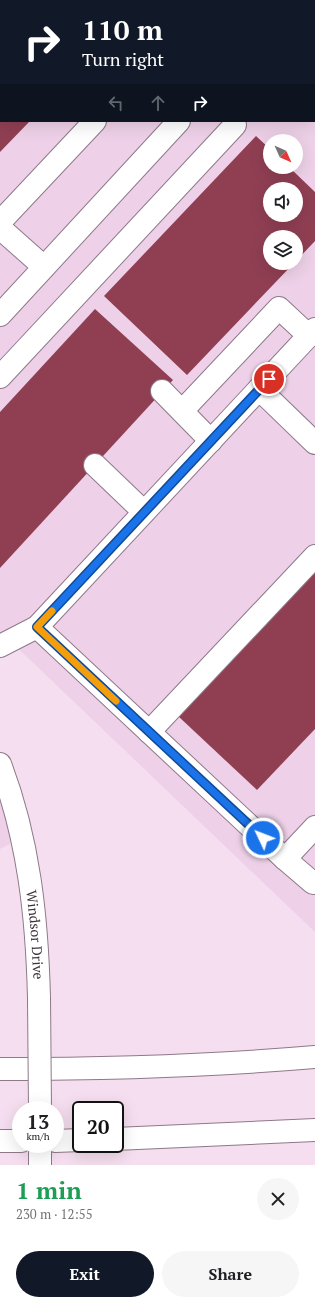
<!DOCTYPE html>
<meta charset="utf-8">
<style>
body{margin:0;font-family:"PT Serif",serif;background:#f6f6f6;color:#202124;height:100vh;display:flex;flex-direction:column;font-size:15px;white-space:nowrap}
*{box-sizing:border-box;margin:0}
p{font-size:13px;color:#757577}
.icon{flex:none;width:22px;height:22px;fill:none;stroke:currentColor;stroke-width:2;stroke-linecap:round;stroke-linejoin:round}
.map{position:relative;height:1165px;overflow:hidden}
.drawer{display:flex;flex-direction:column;background:#fff;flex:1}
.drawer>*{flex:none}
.top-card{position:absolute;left:0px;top:0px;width:315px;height:122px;box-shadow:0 4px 16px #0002;background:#111827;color:#fff;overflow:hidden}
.needle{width:26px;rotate:135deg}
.buttons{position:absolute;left:263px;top:134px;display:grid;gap:8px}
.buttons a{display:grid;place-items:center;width:40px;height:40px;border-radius:50%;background:#fff;box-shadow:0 4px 16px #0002;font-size:20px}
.speed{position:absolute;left:12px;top:1101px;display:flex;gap:8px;font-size:20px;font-weight:700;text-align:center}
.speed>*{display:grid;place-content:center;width:52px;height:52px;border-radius:50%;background:#fff;box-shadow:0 4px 16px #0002;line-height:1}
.speed small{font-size:10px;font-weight:400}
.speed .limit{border:2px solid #111;border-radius:6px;background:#fff;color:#111}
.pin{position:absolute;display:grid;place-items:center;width:34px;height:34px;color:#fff;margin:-17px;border:2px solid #fff;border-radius:50%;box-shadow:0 1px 4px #0007}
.me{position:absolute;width:44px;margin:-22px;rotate:313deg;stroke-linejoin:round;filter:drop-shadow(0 0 3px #0008)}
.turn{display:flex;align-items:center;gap:14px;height:84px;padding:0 16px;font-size:18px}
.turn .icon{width:52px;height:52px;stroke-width:2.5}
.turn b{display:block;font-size:28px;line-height:34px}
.lanes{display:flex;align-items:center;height:38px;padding:0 16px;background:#0003;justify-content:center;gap:20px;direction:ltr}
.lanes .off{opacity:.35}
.round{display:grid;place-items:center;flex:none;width:42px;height:42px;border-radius:21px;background:#f6f6f6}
.headline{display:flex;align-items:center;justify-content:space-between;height:68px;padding:0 16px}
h1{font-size:24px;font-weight:600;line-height:30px;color:#1e9e55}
.action{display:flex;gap:8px;margin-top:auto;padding:8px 16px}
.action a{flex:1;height:46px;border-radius:24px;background:#111827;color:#fff;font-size:16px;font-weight:600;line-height:46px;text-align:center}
.action a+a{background:#f6f6f6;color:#202124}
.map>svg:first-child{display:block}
.built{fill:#eed1e8;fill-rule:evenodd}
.building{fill:#903f53;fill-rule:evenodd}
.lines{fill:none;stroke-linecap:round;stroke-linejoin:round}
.minor-casing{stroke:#8e7989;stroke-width:24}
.highway-casing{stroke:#8e7989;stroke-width:24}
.minor{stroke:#fff;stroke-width:22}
.highway{stroke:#fff;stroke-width:22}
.minor-bridge-casing{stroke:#8e7989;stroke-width:24;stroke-linecap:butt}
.minor-bridge{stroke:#fff;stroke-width:22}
.route-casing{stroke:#114b97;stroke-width:10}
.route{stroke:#1a73e8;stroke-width:7}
.slow{stroke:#f59e0b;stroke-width:7}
.labels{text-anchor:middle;stroke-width:4;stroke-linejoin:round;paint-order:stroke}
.street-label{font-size:14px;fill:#3f363d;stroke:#fff}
</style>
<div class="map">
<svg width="315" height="1165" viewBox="0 0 315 1165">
<rect width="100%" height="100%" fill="#f5deef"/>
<!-- built -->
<g class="built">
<path d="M0,0H312L313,1H1V121H314V2L315,3V932L4,635L0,636ZM270,141H296V167H270ZM270,189H296V215H270ZM270,237H296V263H270Z"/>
<path d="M0,797L12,843L0,849Z"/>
</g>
<!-- building -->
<g class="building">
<path d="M0,121H30L0,152Z"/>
<path d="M256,136L270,149V167H289L315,192V241L296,261V237H270V263H294L187,375L104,296ZM270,189H296V215H270Z"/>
<path d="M95,309L173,380L0,568V412Z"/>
<path d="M315,569V729L257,790L178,716Z"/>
</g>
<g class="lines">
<defs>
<g id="minor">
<path d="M287,1L288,0"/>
<path d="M0,222L95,121"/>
<path d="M0,228L44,267"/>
<path d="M0,315L179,121"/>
<path d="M0,377L235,125"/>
<path d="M259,389L315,443"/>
<path d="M162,391L211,441"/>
<path d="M182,411L279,308L309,336"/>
<path d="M95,465L144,512"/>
<path d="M37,627L285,859L315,827"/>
<path d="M0,646L37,627L315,329"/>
<path d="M149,732L315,556"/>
<path id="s1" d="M0,764C29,840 37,918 39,998"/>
<path d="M285,859L313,883H315"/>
<path d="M40,1144V1165"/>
</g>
<g id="highway">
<path d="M0,1069C105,1069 210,1066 315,1057"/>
<path d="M115,1139L315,1130"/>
<path d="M0,1141H21"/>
<path d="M55,1141L81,1140"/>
</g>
</defs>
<!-- minor casing -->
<use href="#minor" class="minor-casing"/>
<!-- highway casing -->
<use href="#highway" class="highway-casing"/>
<!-- minor -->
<use href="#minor" class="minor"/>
<!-- highway -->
<use href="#highway" class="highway"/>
<defs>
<path id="minor-bridge" d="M39,998L40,1110"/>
</defs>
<!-- minor-bridge casing -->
<use href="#minor-bridge" class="minor-bridge-casing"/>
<!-- minor-bridge -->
<use href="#minor-bridge" class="minor-bridge"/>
</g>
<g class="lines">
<defs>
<path id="route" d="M263,838L37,627L269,379"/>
</defs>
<!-- route casing -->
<use href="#route" class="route-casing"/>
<!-- route -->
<use href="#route" class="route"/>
<!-- slow -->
<path class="slow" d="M52,611L37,627L116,701"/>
</g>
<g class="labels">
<!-- street labels -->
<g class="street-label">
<text dy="5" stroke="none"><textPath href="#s1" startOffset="175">Windsor Drive</textPath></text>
</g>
</g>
</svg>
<div class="buttons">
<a><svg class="needle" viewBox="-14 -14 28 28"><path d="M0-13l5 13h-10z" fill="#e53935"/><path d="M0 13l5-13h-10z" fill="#757577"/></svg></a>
<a><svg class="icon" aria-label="sound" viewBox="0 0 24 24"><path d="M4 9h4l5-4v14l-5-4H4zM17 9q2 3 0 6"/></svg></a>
<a><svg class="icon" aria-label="layers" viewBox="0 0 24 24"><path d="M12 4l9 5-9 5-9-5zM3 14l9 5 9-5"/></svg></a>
</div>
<div class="speed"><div>13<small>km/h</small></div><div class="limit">20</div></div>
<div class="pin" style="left:269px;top:379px;background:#d93025"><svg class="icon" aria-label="arrive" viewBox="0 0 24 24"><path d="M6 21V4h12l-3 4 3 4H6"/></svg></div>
<svg class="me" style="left:263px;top:838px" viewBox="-20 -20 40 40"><circle r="17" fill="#1a73e8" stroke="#fff" stroke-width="3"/><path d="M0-11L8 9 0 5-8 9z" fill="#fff"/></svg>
<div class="top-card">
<div class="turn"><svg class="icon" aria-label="right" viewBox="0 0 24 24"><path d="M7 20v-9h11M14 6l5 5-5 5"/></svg><div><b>110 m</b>Turn right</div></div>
<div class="lanes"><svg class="icon off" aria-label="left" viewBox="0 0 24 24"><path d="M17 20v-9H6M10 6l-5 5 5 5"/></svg><svg class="icon off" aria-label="ahead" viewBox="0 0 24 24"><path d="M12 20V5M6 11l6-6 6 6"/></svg><svg class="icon" aria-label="right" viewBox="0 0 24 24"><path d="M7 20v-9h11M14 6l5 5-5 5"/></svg></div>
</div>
</div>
<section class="drawer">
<div class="headline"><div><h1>1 min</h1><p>230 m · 12:55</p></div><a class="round"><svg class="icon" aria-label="close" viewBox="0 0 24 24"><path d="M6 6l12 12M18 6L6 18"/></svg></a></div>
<div class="action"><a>Exit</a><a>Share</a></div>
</section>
